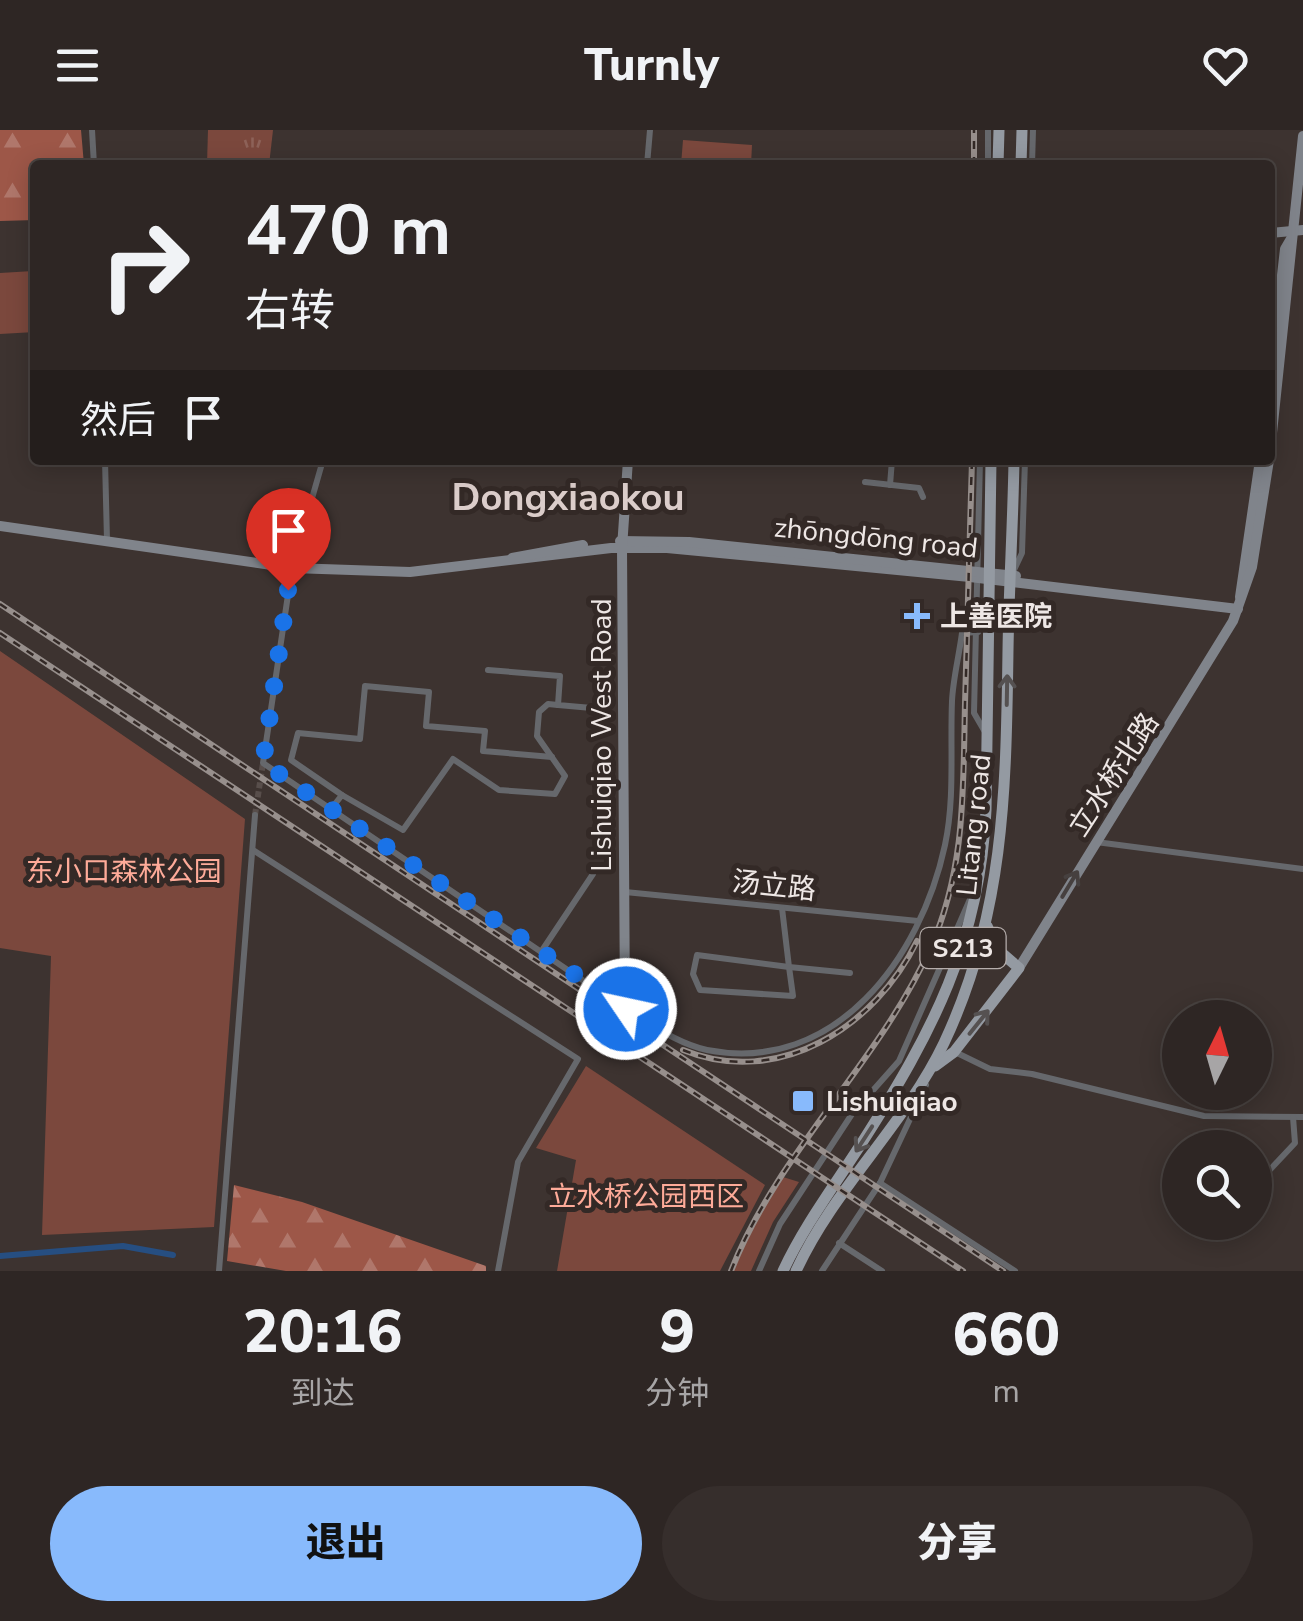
<!DOCTYPE html>
<html lang="zh">
<meta charset="utf-8">
<style>
body{margin:0;font-family:"Nunito Sans","Noto Sans SC",sans-serif;background:#362e2c;color:#f1f3f6;height:100vh;display:flex;flex-direction:column;font-size:38px;white-space:nowrap}
*{box-sizing:border-box;margin:0}
p{font-size:32px;color:#a7a5a6}
.icon{flex:none;width:55px;height:55px;fill:none;stroke:currentColor;stroke-width:2;stroke-linecap:round;stroke-linejoin:round}
.map{position:relative;height:1141px;overflow:hidden}
.details{display:flex;flex-direction:column;background:#2e2624;flex:1}
.details>*{flex:none}
.hud{position:absolute;left:30px;top:30px;width:1245px;height:305px;border-radius:10px;box-shadow:0 5px 25px #0003,0 0 0 2px #494341;background:#2e2624;color:#f1f3f6;overflow:hidden}
.needle{width:65px;rotate:5deg}
.controls{position:absolute;left:1162px;top:870px;display:grid;gap:20px}
.controls a{display:grid;place-items:center;width:110px;height:110px;border-radius:50%;background:#2e2624;box-shadow:0 5px 25px #0003,0 0 0 2px #494341;font-size:50px}
.pin{position:absolute;display:grid;place-items:center;width:85px;height:85px;color:#fff;margin:-102px -42px;border-radius:50% 50% 50% 0;rotate:-45deg;box-shadow:0 0 10px #0007}
.pin .icon{rotate:45deg}
.me{position:absolute;width:110px;margin:-55px;rotate:304deg;stroke-linejoin:round;filter:drop-shadow(0 0 8px #0008)}
.turn{display:flex;align-items:center;gap:35px;height:210px;padding:0 50px;font-size:45px}
.turn .icon{width:130px;height:130px;stroke-width:2.5}
.turn b{display:block;font-size:70px;line-height:85px}
.then{display:flex;align-items:center;height:95px;padding:0 50px;background:#0003;gap:20px;font-size:38px}
.eta{display:flex;justify-content:space-evenly;align-items:center;height:170px;text-align:center}
.eta b{font-size:60px;font-weight:800;line-height:70px}
.cta{display:flex;gap:20px;margin-top:auto;padding:20px 50px}
.cta a{flex:1;height:115px;border-radius:60px;background:#88bafc;color:#111;font-size:40px;font-weight:800;line-height:115px;text-align:center}
.cta a+a{background:#362e2c;color:#f1f3f6}
header{display:flex;justify-content:space-between;align-items:center;height:130px;padding:0 50px;background:#2e2624;font-size:45px;font-weight:800}
.map>svg:first-child{display:block}
.grass{fill:url(#grass-tufts)}
.forest{fill:url(#forest-firs)}
.green{fill:#7b483d}
.lines{fill:none;stroke-linecap:round;stroke-linejoin:round}
.canal{stroke:#264e81;stroke-width:6}
.street-tunnel{stroke:#584e4b;stroke-width:6;stroke-dasharray:6 3;stroke-linecap:butt}
.street{stroke:#66686c;stroke-width:6}
.secondary{stroke:#80848b;stroke-width:10}
.primary{stroke:#949aa2;stroke-width:11}
.rail-casing{stroke:#978f8c;stroke-width:6}
.rail{stroke:#332926;stroke-width:2.5;stroke-dasharray:8;stroke-linecap:butt}
.oneway{stroke:#555151}
.oneway2{stroke:#46403f}
.route{stroke:#1a73e8;stroke-width:18;stroke-dasharray:0 32.4}
.poi-dot{fill:#88bafc;stroke:#332926;stroke-width:4}
.labels{text-anchor:middle;stroke-width:10;stroke-linejoin:round;paint-order:stroke}
.shield{fill:#332926;stroke:#b6aeac;stroke-width:2.5}
.shield-label{font-size:25px;font-weight:bold;fill:#eee7e5}
.street-label{font-size:28px;fill:#eee7e5;stroke:#332926}
.poi-label{font-size:28px;font-weight:bold;fill:#eee7e5;stroke:#332926;text-anchor:start}
.park-label{font-size:28px;fill:#feab99;stroke:#332926}
.district-label{font-size:38px;font-weight:bold;fill:#dbcdca;stroke:#332926}
</style>
<header><svg class="icon" aria-label="menu" viewBox="0 0 24 24"><path d="M4 6h16M4 12h16M4 18h16"/></svg>Turnly<svg class="icon" aria-label="heart" viewBox="0 0 24 24"><path d="M12 20l-8-8c-3-5 5-10 8-4 3-6 11-1 8 4z"/></svg></header>
<div class="map">
<svg width="1303" height="1141" viewBox="0 0 1303 1141">
<defs>
<pattern id="grass-tufts" width="24" height="20" patternUnits="userSpaceOnUse" patternTransform="scale(2.5)"><rect width="24" height="20" fill="#7b483d"/><path d="M3 7l-1-3M5 7V3M7 7l1-3M15 17l-1-3M17 17v-4M19 17l1-3" fill="none" stroke="#8e6259"/></pattern>
<pattern id="forest-firs" width="22" height="20" patternUnits="userSpaceOnUse" patternTransform="scale(2.5)"><rect width="22" height="20" fill="#9d5748"/><path d="M5 1l3.5 6h-7zM16 11l3.5 6h-7z" fill="#b0776b"/></pattern>
</defs>
<rect width="100%" height="100%" fill="#3d3330"/>
<!-- grass -->
<path class="grass" d="M208,0H273L269,35H207Z"/>
<!-- forest -->
<g class="forest">
<path d="M0,0H81L84,35H35V90L0,91Z"/>
<path d="M234,1055L302,1072L486,1136V1141H286L227,1131Z"/>
</g>
<!-- green -->
<g class="green">
<path d="M683,10L752,15L751,35H681Z"/>
<path d="M33,141L35,202L0,204V143Z"/>
<path d="M0,521L245,689L214,1097L42,1105L51,826L0,818Z"/>
<path d="M586,936L765,1055L720,1141H557L576,1030L536,1018Z"/>
<path d="M783,1047L799,1052L773,1092L751,1141H731L750,1099Z"/>
</g>
<g class="lines">
<!-- canal -->
<path class="canal" d="M0,1126L123,1116L173,1125"/>
<!-- street-tunnel -->
<path class="street-tunnel" d="M255,685L263,633"/>
<!-- street -->
<g class="street">
<path d="M92,0L94,35"/>
<path d="M647,35L650,0"/>
<path d="M988,35V0"/>
<path d="M1032,35L1033,0"/>
<path d="M105,330L107,410"/>
<path d="M323,330L292,438L263,633L625,879C651,894 678,914 707,920C836,945 921,827 945,715C955,668 950,619 952,571C953,549 959,526 962,503L978,502"/>
<path d="M980,330L974,583L985,602"/>
<path d="M865,352L919,358L923,367"/>
<path d="M890,355L892,330"/>
<path d="M1014,440L1022,423L1025,330"/>
<path d="M488,540L560,546L558,575L603,579"/>
<path d="M342,665L291,630L298,603L360,609L365,556L429,562L426,596L485,601L483,621L552,627"/>
<path d="M331,679L342,665L403,700L453,629L499,660L555,664L565,646L537,606L539,582L548,574L558,575"/>
<path d="M1096,712L1303,739"/>
<path d="M253,720L578,929L518,1032L498,1141"/>
<path d="M625,762L918,791"/>
<path d="M782,778L789,837L850,843"/>
<path d="M541,822L593,744"/>
<path d="M697,825L789,837L793,866L700,860L693,844Z"/>
<path d="M955,922L990,939L1032,944L1204,986L1303,987"/>
<path d="M1265,1045L1295,1013L1293,987"/>
<path d="M880,1053L1015,1141"/>
<path d="M839,1113L882,1141"/>
<path d="M219,1141L255,685"/>
<path d="M759,1141L780,1094L852,984L899,931L971,767"/>
<path d="M822,1141L880,1053L926,955"/>
</g>
<!-- secondary -->
<g class="secondary">
<path d="M1270,103L1303,100"/>
<path d="M1270,250L1285,119L1292,107"/>
<path d="M1270,322L1303,6"/>
<path d="M0,396L292,438L410,442L611,418H667L970,447L1238,479"/>
<path d="M620,411L689,412L1016,446"/>
<path d="M512,428L583,415"/>
<path d="M1240,467L1260,330"/>
<path d="M1019,838L1233,491L1252,437L1269,330"/>
<path d="M625,879L622,418L628,330"/>
</g>
<!-- primary -->
<g class="primary">
<path d="M998,35L999,0"/>
<path d="M1021,35L1022,0"/>
<path d="M935,936L954,922L1019,838L997,819L987,796"/>
<path d="M783,1141C805,1094 835,1055 863,1011C932,903 980,812 986,680L991,330"/>
<path d="M796,1141C834,1058 905,995 944,913C1005,784 1006,658 1008,520C1009,456 1013,393 1014,330"/>
</g>
<defs>
<g id="rail">
<path d="M974,35V0"/>
<path d="M0,474L1003,1141"/>
<path d="M0,503L963,1141"/>
<path d="M683,920C779,959 876,896 917,811"/>
<path d="M731,1141C777,1023 878,934 930,819C966,739 963,658 965,573C968,492 969,411 972,330"/>
</g>
</defs>
<!-- rail casing -->
<use href="#rail" class="rail-casing"/>
<!-- rail -->
<use href="#rail" class="rail"/>
</g>
<!-- one-way arrows -->
<defs><path id="oneway-shaft" d="M-6 0H5M1.5-3L5.5 0L1.5 3" fill="none" stroke-width="1.6" stroke-linecap="round" stroke-linejoin="round" transform="scale(2.5)"/></defs>
<g class="oneway">
<use href="#oneway-shaft" transform="translate(1007 560) rotate(-89)"/>
<use href="#oneway-shaft" transform="translate(979 892) rotate(-51)"/>
<use href="#oneway-shaft" transform="translate(864 1009) rotate(123)"/>
</g>
<use class="oneway2" href="#oneway-shaft" transform="translate(1070 754) rotate(-59)"/>
<g class="lines">
<!-- route -->
<path class="route" d="M288,460L263,633L626,879"/>
</g>
<!-- markers -->
<g class="poi-dot">
<path d="M912 471h10v10h10v10h-10v10h-10v-10h-10v-10h10z"/>
<rect x="791" y="959" width="24" height="24" rx="5"/>
</g>
<g class="labels">
<!-- shield labels -->
<rect class="shield" x="920.5" y="798" width="85" height="40" rx="8"/>
<g class="shield-label">
<text x="963" y="827">S213</text>
</g>
<!-- street labels -->
<g class="street-label">
<text transform="translate(876 407) rotate(6)" y="10">zhōngdōng road</text>
<text transform="translate(601 605) rotate(-90)" y="10">Lishuiqiao West Road</text>
<text transform="translate(1113 644) rotate(-57)" y="10">立水桥北路</text>
<text transform="translate(973 695) rotate(-84)" y="10">Litang road</text>
<text transform="translate(774 755) rotate(6)" y="10">汤立路</text>
</g>
<!-- poi labels -->
<g class="poi-label">
<text x="940" y="496">上善医院</text>
<text x="826" y="981">Lishuiqiao</text>
</g>
<!-- park labels -->
<g class="park-label">
<text x="124" y="751">东小口森林公园</text>
<text x="646" y="1076">立水桥公园西区</text>
</g>
<!-- district labels -->
<g class="district-label">
<text x="568" y="380">Dongxiaokou</text>
</g>
</g>
</svg>
<div class="controls">
<a><svg class="needle" viewBox="-14 -14 28 28"><path d="M0-13l5 13h-10z" fill="#e53935"/><path d="M0 13l5-13h-10z" fill="#a7a5a6"/></svg></a>
<a><svg class="icon" aria-label="search" viewBox="0 0 24 24"><circle cx="10" cy="10" r="6"/><path d="M15 15l6 6"/></svg></a>
</div>
<div class="pin" style="left:288px;top:460px;background:#d93025"><svg class="icon" aria-label="arrive" viewBox="0 0 24 24"><path d="M6 21V4h12l-3 4 3 4H6"/></svg></div>
<svg class="me" style="left:626px;top:879px" viewBox="-20 -20 40 40"><circle r="17" fill="#1a73e8" stroke="#fff" stroke-width="3"/><path d="M0-11L8 9 0 5-8 9z" fill="#fff"/></svg>
<div class="hud">
<div class="turn"><svg class="icon" aria-label="right" viewBox="0 0 24 24"><path d="M7 20v-9h11M14 6l5 5-5 5"/></svg><div><b>470 m</b>右转</div></div>
<div class="then">然后<svg class="icon" aria-label="arrive" viewBox="0 0 24 24"><path d="M6 21V4h12l-3 4 3 4H6"/></svg></div>
</div>
</div>
<section class="details">
<div class="eta">
<div><b>20:16</b><p>到达</p></div>
<div><b>9</b><p>分钟</p></div>
<div><b>660</b><p>m</p></div>
</div>
<div class="cta"><a>退出</a><a>分享</a></div>
</section>
